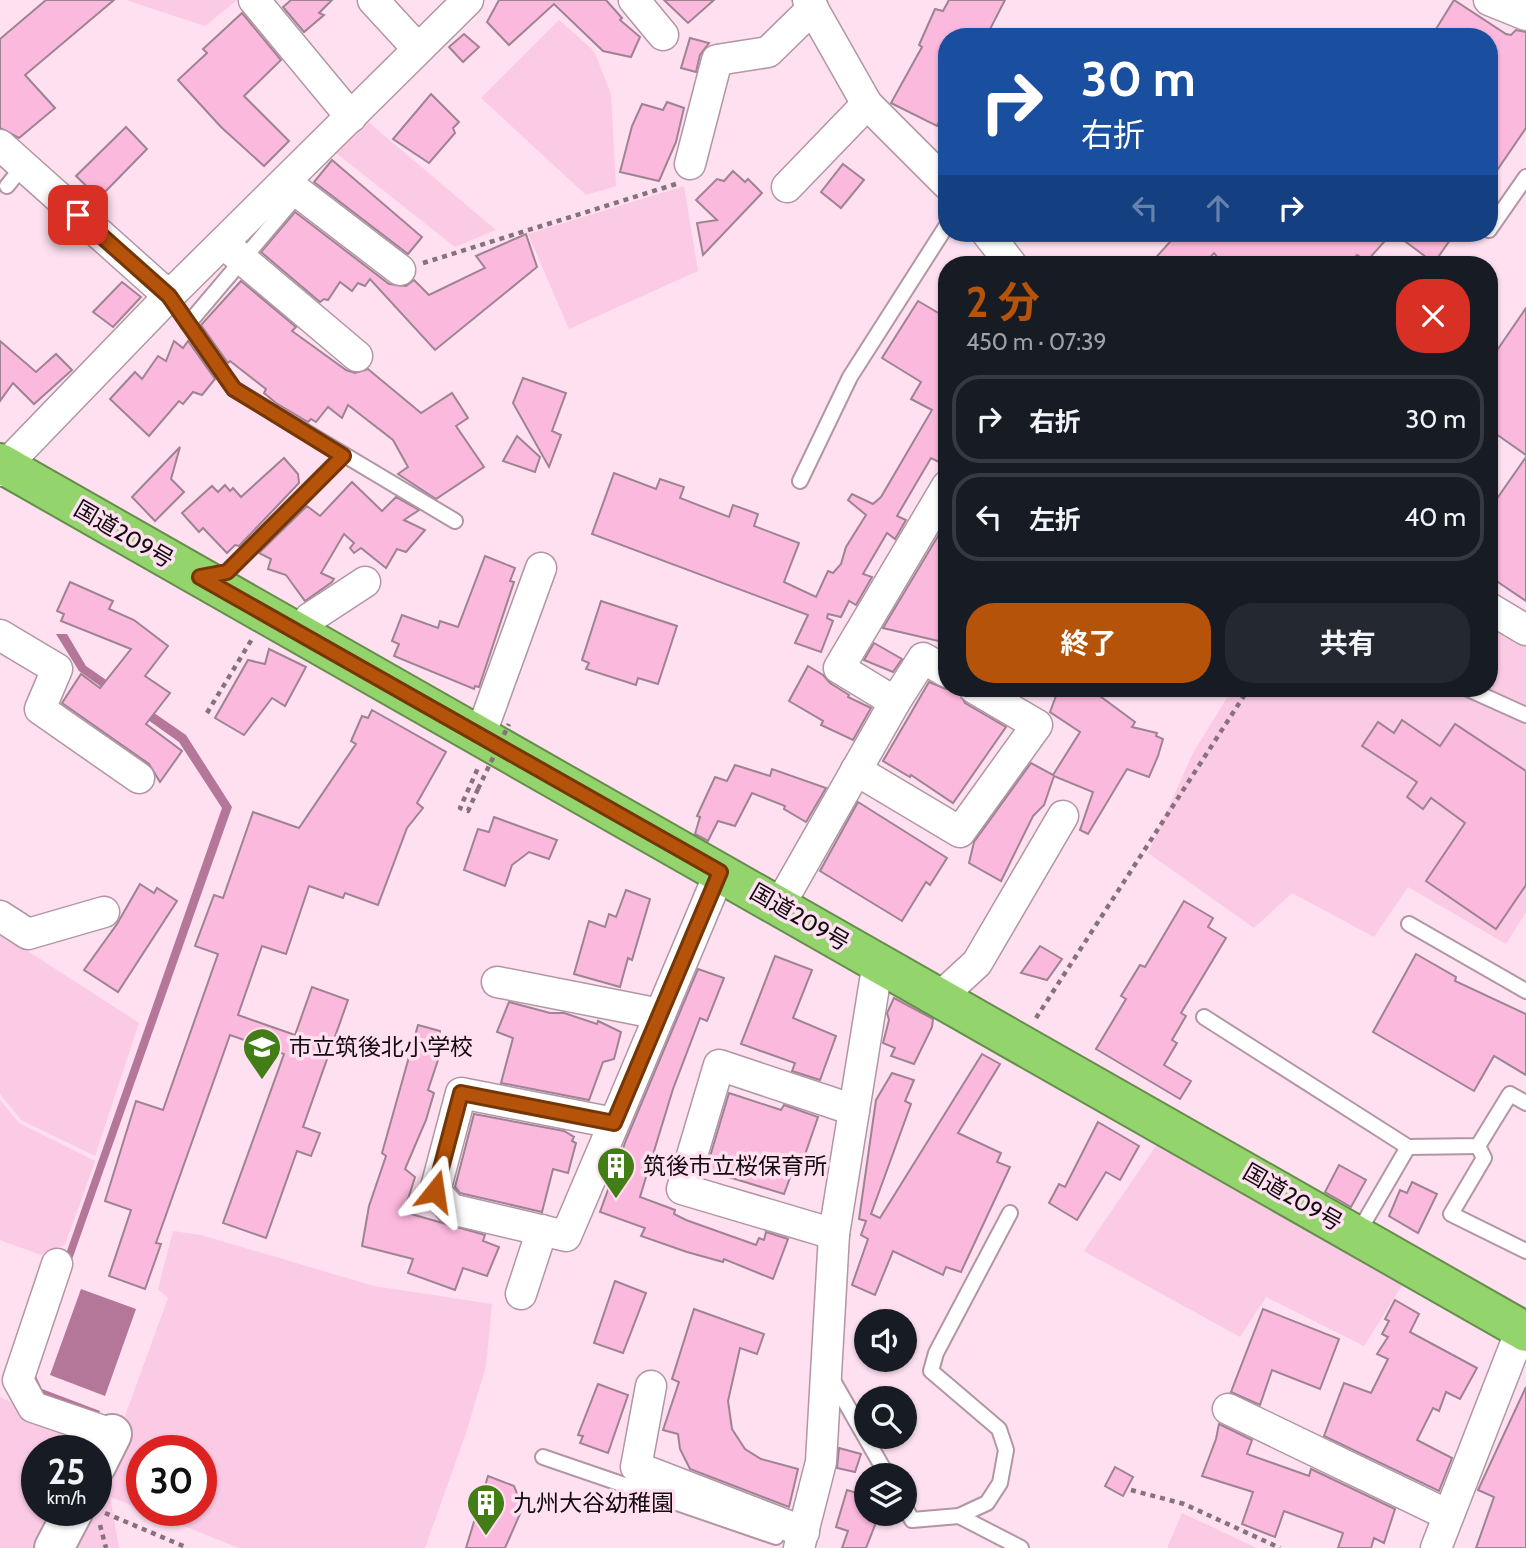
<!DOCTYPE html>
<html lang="ja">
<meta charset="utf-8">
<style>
body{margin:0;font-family:Cabin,"Noto Sans JP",sans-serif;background:#242831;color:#f1f3f6;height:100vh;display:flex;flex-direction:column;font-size:26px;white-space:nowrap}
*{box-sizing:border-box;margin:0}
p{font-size:23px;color:#9ea1a6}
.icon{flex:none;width:38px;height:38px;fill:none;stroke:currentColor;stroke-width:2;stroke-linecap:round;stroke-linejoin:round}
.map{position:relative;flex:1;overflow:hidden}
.details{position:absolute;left:938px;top:256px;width:560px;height:441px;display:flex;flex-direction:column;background:#171b24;border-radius:28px;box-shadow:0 2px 5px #0004}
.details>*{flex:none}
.banner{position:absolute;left:938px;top:28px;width:560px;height:214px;border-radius:28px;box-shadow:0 2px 5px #0004;background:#1a4fa0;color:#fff;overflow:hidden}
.tools{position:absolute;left:854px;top:1309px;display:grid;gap:14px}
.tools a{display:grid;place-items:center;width:63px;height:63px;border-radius:50%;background:#171b24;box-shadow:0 2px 5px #0004;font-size:35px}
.speed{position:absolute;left:21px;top:1435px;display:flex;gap:14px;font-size:35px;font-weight:700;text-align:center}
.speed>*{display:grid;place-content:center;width:91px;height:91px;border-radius:50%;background:#171b24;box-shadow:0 2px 5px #0004;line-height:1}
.speed small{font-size:18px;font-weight:400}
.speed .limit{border:10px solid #d22;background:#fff;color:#111}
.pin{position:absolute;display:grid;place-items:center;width:60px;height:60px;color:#fff;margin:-30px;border-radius:14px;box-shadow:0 4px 10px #0006}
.me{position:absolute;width:77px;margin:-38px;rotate:15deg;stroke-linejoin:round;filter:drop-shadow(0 0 5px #0008)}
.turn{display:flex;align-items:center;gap:24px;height:147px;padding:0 28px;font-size:32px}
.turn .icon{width:91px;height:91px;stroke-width:2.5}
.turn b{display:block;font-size:49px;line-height:60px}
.lanes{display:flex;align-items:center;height:66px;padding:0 28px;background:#0003;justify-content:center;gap:35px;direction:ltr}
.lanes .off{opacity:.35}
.round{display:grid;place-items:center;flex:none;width:74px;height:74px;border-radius:28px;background:#242831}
.overview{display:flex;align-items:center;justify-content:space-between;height:119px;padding:0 28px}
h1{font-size:42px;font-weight:700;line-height:52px;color:#b45309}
.action{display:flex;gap:14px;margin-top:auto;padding:14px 28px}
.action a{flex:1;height:80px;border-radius:28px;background:#b45309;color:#fff;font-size:28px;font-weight:700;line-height:80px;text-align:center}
.action a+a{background:#242831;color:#f1f3f6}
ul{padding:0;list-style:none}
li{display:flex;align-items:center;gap:21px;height:88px;margin:0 14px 10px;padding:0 14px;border:4px solid #363941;border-radius:28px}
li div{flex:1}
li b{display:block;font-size:26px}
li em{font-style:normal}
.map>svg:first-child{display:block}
.green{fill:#fbcbe5;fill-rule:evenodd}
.water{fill:#b47699}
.building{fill:#fcb9de;stroke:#9e8392;stroke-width:2}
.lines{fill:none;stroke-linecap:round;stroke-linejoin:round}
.lane-casing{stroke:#b296a5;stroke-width:18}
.street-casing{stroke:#b296a5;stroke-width:33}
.secondary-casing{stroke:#b296a5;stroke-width:42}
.highway-casing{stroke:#668d4c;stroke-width:42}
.path{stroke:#85727c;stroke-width:4.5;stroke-dasharray:5 5;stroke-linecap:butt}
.lane{stroke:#fff;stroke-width:14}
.street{stroke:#fff;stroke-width:30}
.secondary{stroke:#fff;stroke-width:38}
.highway{stroke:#93d46d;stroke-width:38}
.path-bridge{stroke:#85727c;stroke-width:4.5;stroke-dasharray:5 5;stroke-linecap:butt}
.route-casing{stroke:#753606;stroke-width:18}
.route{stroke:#b45309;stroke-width:12}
.labels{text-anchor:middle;stroke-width:7;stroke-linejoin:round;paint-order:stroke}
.street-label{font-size:23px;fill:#130a0f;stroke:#fee0f0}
.poi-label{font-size:23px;fill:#130a0f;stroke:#fee0f0;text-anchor:start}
</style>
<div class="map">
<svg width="1526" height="1548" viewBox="0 0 1526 1548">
<rect width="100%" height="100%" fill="#fee0f0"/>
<!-- green -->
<g class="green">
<path d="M126,0H237L205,26Z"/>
<path d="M559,20L594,51L611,94L616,186L586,195L481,98Z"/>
<path d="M368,122L496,230L455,247L336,153Z"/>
<path d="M684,186L698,271L569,329L528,234Z"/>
<path d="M1489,618L1526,642V912L1506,944L1408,887L1374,937L1292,893L1254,928L1148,853L1193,753L1233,688H1489Z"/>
<path d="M0,933L139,1023L95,1156L21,1120L0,1094Z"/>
<path d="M0,1100L19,1123L95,1161L65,1245L41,1255L0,1240Z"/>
<path d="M1158,1143L1403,1284L1364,1346L1266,1297L1240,1337L1084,1251Z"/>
<path d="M173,1231L201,1235L374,1286L492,1304L486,1366L466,1433L425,1548H239L144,1510H201V1451H142V1509L110,1497L119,1548H0V1397L97,1443L105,1471L168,1298L158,1289ZM37,1451H96V1510H37Z"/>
<path d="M1182,1513L1257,1548H1167Z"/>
</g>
<!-- water -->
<g class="water">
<path d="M56,634H67L86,666L186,735L232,807L33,1370L42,1389L100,1411L97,1418L38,1397L25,1371L222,808L179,742L79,671Z"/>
<path d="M81,1289L136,1309L105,1396L50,1375Z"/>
</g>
<!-- building -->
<g class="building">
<path d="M46,0H114L25,75L55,108L19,138L0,128V39Z"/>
<path d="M291,0H332L319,13L324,15L304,32L283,7Z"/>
<path d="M499,0H606L622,18L620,20L640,37L631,57L603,51L554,4L509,45L487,22Z"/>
<path d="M664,0H714L688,23Z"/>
<path d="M949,0H1005L986,37H947V106L937,126L891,103L922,47L919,45L935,9L943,11Z"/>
<path d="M1454,0L1506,34L1511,35L1516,30L1526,32V128L1489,182V37H1431Z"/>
<path d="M242,13L281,60L244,96L289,141L264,166L221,127L178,80L207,53L203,49Z"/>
<path d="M464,34L479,47L463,62L449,47Z"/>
<path d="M690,38L709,43L700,55L696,72L681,68Z"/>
<path d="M431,94L459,122L453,128L455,133L429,163L393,139Z"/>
<path d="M667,102L684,108L676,142L659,181L620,172L632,126L642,104L663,110Z"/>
<path d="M126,127L147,149L99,198L76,176Z"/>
<path d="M332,160L422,237L408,254L314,182Z"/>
<path d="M843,164L864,180L841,208L821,192Z"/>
<path d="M733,171L745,182L748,179L762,193L703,255L697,223L717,220L696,200L717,179L724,181Z"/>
<path d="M295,212L389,284L406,286L414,280L429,295L485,268L476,256L526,234L537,267L435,350L370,279L365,286L358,283L352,291L340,282L328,300L324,299L320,302L261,252Z"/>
<path d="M1178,233H1392L1367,261L1357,255L1348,264H1223L1214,253L1204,264H1150Z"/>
<path d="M1394,233H1455L1434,263Z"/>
<path d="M241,281L296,327L292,331L346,370L355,373L368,369L421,413L452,393L468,418L456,426L484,467L436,499L398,474L408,467L393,440L348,405L342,418L328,407L316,422L311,419L308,422L276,403L264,393L266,389L230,361L228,363L201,325Z"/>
<path d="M122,282L141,297L113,327L93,312Z"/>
<path d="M918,301L947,318V466L931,458L897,516L906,520L895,539L887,533L863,574L872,577L856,605L849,601L841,617L828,614L827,618L833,621L821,652L795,643L808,615L592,534L614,473L656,489L660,479L684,487L680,498L729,517L733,505L758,514L754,526L799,543L784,582L816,597L828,571L833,573L841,564L846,547L866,515L848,500L852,494L873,504L881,497L932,410L911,399L921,382L882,358Z"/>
<path d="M1526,308V455L1489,429V362Z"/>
<path d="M0,341L36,372L56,354L72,370L34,404L13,383L0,401Z"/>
<path d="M174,341L183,348L188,341L215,379L202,395L193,392L183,404L179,401L149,436L110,399L135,372L142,379L158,356L166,361Z"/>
<path d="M523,378L566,393L552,431L561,435L549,467L513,403Z"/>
<path d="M517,436L540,457L535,472L503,461Z"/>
<path d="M180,447L171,479L184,492L155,521L132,497Z"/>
<path d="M1526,457V601L1489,576V510Z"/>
<path d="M284,458L298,474L299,483L239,546L235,545L227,553L203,528L199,532L182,513L212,486L218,492L225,485L230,491L233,488L241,497Z"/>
<path d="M352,482L382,511L396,497L419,510L404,520L425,530L406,552L397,549L386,568L361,548L354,553L350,548L354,543L344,534L321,573L334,579L332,582L305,601L286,575L268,569L271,559L259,553L307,506L320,516Z"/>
<path d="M947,521V643L883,628Z"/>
<path d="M485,556L515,568L510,581L514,582L479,687L475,686L474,689L394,656L399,644L392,641L402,615L438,628L440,621L458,627Z"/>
<path d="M70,582L113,601L109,609L134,620L168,646L145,676L170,693L146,724L182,751L160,782L149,764L62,703L81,674L100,688L131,649L61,621L64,614L57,611Z"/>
<path d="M601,601L677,626L658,684L638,678L636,685L586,669L589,663L582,660Z"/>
<path d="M874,643L902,659L893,672L864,660Z"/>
<path d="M269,649L306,667L285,706L272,698L244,735L215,718L248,660L265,664Z"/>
<path d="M808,666L823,675L830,683L849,695L848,697L871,708L853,740L821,725L823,721L789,701Z"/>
<path d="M929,682L946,689L957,688L965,703L1006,727L953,803L911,775L910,777L883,761Z"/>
<path d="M1059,688H1089L1135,722L1132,727L1157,733L1156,736L1163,739L1158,756L1149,777L1127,769L1088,834L1080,830L1093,792L1054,776L1044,805L1033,816L1001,881L969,863L974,842L1031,763L1053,775L1080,732L1050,712Z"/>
<path d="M372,710L446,752L417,803L423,808L407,828L378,905L345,893L343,898L309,886L286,954L262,946L238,1015L295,1035L312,987L348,1000L303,1127L320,1133L311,1156L297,1151L266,1238L223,1223L284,1054L230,1035L156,1243L161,1244L145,1289L109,1276L131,1210L105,1201L136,1101L163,1110L218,954L195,946L214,895L223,898L253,812L299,828L356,744L351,741L362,716L368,718Z"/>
<path d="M1402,720L1440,746L1455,724L1526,771V885L1496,929L1426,881L1465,823L1431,798L1423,809L1407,797L1417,782L1362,746L1378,722L1394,733Z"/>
<path d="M735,765L770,776L772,769L826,788L806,822L784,809L785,806L752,793L735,826L718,821L708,841L695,834L700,817L697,816L715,777L727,781Z"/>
<path d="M858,802L947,858L930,885L926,882L902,921L820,871Z"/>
<path d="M494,817L557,840L549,859L529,852L512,865L505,886L464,870L478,829L489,832Z"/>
<path d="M140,884L154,893L157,888L177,901L118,992L84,970L117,924Z"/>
<path d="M626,890L650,899L632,960L628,958L620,987L574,974L589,921L605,927L609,914L616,917Z"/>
<path d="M1184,901L1213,918L1208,927L1226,938L1181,1013L1186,1016L1172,1040L1177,1043L1164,1065L1191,1081L1180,1099L1096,1049L1126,999L1121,996L1140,965L1145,967Z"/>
<path d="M1040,946L1062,959L1047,980L1021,973Z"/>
<path d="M1416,954L1456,977L1455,981L1526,1014V1075L1494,1056L1474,1091L1373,1032Z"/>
<path d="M775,956L812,970L793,1018L836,1036L820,1080L792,1071L795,1063L741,1044Z"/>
<path d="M698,969L724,978L707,1021L700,1018L673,1089L640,1197L675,1210L674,1214L686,1220L756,1245L759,1238L764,1240L766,1232L788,1239L773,1279L724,1259L723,1262L687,1252L641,1236L645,1228L600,1212L626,1140Z"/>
<path d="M894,998L933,1019L932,1027L914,1064L891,1056L895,1048L883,1043L889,1020L887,1013Z"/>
<path d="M509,1002L550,1013H564L597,1024L598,1021L621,1032L614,1059L603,1062L589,1100L501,1083L513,1038L497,1032Z"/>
<path d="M418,1025L440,1031L439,1036L445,1039L428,1090L434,1093L426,1120L405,1169L415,1177L404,1212L485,1235L483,1241L499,1247L487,1276L463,1268L455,1290L408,1273L413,1259L362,1246L369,1206L386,1156L382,1153Z"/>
<path d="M982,1054L1000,1064L958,1133L1001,1153L997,1162L1010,1167L961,1272L946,1267L943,1275L893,1251L875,1295L852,1285L868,1239L861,1235L866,1221L859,1219L876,1100L892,1073L914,1080L905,1101L911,1104L871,1214L880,1218Z"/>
<path d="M729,1093L781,1110L784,1105L818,1117L800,1169L794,1167L784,1194L706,1170Z"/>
<path d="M474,1114L564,1131L574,1137L572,1141L576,1143L568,1173L553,1169L542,1212L460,1193L455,1187Z"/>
<path d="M1098,1122L1139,1146L1120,1180L1106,1172L1077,1220L1049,1203L1059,1184L1065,1187Z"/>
<path d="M1339,1165L1366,1180L1351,1207L1325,1192Z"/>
<path d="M1412,1182L1437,1194L1418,1233L1389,1216L1400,1190L1407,1193Z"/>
<path d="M615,1281L646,1293L623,1353L594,1343Z"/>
<path d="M1395,1300L1419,1314L1410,1332L1477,1368L1460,1399L1446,1392L1439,1411L1433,1408L1417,1440L1452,1458L1439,1491L1324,1436L1344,1383L1371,1393L1388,1359L1377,1354L1388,1337L1382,1334L1389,1321L1385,1319Z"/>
<path d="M694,1309L764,1334L757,1354L740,1348L728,1401L732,1429L745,1449L761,1459L798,1469L789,1507L690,1469L680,1449L678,1434L663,1430L679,1382L672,1379Z"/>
<path d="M1263,1309L1339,1339L1320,1389L1272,1370L1260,1405L1231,1392Z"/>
<path d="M598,1384L628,1395L608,1453L580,1443L583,1436L578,1435Z"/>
<path d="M1526,1387V1548H1476L1494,1497L1478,1490Z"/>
<path d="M1219,1424L1252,1440L1247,1454L1309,1476L1311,1469L1395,1509L1384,1543L1374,1538L1371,1548H1338L1343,1533L1284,1511L1275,1537L1242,1524L1253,1492L1202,1476L1216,1439Z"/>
<path d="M839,1448L861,1454L855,1472L837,1468Z"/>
<path d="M1115,1467L1133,1477L1123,1496L1105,1486Z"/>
<path d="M488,1476L514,1486L523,1507L505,1548H466Z"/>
<path d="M847,1490L866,1496V1516L877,1520L866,1548H842L848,1531L836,1527Z"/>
</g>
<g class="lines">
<defs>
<g id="lane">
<path d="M7,186L23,166"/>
<path d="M1489,230L1526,177"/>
<path d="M169,296L234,389L455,521"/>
<path d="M188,324L299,193"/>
<path d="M800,481L850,377L947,225"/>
<path d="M212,575L227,572L343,456"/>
<path d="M1466,688L1526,715"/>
<path d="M1409,924L1526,991"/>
<path d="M1204,1017L1408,1147L1358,1233"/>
<path d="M1478,1146L1484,1158L1451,1214L1526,1251"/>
<path d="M1408,1147L1478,1146L1510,1094L1526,1103"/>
<path d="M832,1379L887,1475"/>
<path d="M543,1457L776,1537"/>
<path d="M905,1507L912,1520L959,1516L1021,1548"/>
<path d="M959,1516L987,1503L1000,1483L1006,1450L999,1429L931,1371L936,1353L1010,1213"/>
</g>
<g id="street">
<path d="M254,0L351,117"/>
<path d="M373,0L418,49"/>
<path d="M634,0L663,35"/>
<path d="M808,0L867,104L947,184"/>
<path d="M1489,0L1526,15"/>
<path d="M0,145L169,296"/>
<path d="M690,164L717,60L768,52L813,8"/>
<path d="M285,182L400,270"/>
<path d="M787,187L867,104"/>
<path d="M987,233L1011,264"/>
<path d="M223,243L357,356"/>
<path d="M0,471L169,296L468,0"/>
<path d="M1489,608L1526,630"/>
<path d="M310,618L365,582"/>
<path d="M0,635L57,669L40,709L139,778"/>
<path d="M895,702L923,658L947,672"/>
<path d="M480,736L541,568"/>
<path d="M856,770L960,832L1037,725L974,688"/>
<path d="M779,906L895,702L839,668L947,486"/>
<path d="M0,916L28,934L104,912"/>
<path d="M497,982L660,1014"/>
<path d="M940,997L977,963L1063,816"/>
<path d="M614,1123L461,1093L435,1191L451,1209L566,1236C618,1115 669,993 720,872"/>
<path d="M834,1234L682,1189L719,1065L854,1110"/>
<path d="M57,1264L18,1380L33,1407L112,1434"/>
<path d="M521,1294L542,1230"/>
<path d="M651,1386L636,1467L804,1532"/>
<path d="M1228,1409L1448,1515"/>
<path d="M799,1548L821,1462L834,1234L878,962"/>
<path d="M1436,1548L1521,1330"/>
</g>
<g id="secondary">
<path d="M96,1466L112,1434"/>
<path d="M54,1548L74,1510"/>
</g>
<path id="highway" d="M0,463L1526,1332"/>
</defs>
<!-- lane casing -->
<use href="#lane" class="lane-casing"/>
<!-- street casing -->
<use href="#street" class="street-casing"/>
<!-- secondary casing -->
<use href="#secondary" class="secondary-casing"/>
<!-- highway casing -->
<use href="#highway" class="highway-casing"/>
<!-- path -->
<g class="path">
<path d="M423,263L676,184"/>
<path d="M207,713L252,639"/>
<path d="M478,789L468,811L460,808L478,768"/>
<path d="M1036,1018L1249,688"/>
<path d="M1131,1490L1184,1504L1280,1548"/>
<path d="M105,1513L188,1548"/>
<path d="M100,1525L106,1548"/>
</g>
<!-- lane -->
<use href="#lane" class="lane"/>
<!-- street -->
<use href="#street" class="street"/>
<!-- secondary -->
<use href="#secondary" class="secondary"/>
<!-- highway -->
<use href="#highway" class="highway"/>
<!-- path-bridge -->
<path class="path-bridge" d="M478,789L509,724"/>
</g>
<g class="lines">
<defs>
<path id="route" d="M78,215L169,296L234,389L343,456L227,572L200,577L720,872L614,1123L461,1093L435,1191"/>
</defs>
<!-- route casing -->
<use href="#route" class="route-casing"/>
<!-- route -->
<use href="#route" class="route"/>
</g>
<!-- icons -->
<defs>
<symbol id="school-pin" viewBox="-11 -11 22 30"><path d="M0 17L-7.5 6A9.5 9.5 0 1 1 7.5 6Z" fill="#437d16" stroke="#fee0f0"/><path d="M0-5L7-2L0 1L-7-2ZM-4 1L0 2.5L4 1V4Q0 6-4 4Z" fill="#fff"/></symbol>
<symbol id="building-pin" viewBox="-11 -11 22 30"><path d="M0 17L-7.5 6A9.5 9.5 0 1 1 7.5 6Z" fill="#437d16" stroke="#fee0f0"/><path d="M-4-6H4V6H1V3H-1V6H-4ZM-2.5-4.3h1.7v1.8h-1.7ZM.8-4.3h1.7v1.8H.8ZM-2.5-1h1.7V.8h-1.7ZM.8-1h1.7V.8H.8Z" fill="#fff"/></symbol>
</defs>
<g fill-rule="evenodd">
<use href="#school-pin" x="240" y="1025" width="44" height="60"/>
<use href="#building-pin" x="594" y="1144" width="44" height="60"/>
<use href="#building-pin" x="464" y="1481" width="44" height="60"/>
</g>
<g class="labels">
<!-- street labels -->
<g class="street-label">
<text transform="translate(124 534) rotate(30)" y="8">国道209号</text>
<text transform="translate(800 917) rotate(30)" y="8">国道209号</text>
<text transform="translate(1293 1197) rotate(30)" y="8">国道209号</text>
</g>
<!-- poi labels -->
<g class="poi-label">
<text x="289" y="1055">市立筑後北小学校</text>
<text x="643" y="1174">筑後市立桜保育所</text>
<text x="513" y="1511">九州大谷幼稚園</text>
</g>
</g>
</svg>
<div class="tools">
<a><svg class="icon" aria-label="sound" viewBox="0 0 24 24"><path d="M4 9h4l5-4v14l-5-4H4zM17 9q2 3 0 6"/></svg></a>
<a><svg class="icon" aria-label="search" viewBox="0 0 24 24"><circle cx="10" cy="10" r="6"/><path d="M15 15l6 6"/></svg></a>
<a><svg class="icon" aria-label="layers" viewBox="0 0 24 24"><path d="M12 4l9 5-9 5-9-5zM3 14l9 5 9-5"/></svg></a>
</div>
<div class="speed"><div>25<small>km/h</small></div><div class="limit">30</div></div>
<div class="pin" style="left:78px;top:215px;background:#d93025"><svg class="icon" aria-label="arrive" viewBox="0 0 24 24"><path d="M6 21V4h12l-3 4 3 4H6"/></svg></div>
<svg class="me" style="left:435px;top:1191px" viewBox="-20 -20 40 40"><path d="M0-17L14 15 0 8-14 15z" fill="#b45309" stroke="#fff" stroke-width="4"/></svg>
<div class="banner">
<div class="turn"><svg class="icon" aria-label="right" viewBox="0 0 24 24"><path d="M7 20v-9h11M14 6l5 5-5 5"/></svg><div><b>30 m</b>右折</div></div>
<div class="lanes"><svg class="icon off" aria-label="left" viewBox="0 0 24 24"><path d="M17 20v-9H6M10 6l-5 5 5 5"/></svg><svg class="icon off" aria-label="ahead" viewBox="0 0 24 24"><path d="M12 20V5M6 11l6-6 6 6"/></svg><svg class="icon" aria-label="right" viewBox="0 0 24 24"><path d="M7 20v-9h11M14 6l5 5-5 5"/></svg></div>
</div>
<section class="details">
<div class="overview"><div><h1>2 分</h1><p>450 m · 07:39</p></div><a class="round" style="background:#d93025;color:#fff"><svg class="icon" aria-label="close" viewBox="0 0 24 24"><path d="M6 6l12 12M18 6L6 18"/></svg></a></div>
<ul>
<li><svg class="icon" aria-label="right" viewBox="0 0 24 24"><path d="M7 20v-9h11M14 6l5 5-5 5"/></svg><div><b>右折</b></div><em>30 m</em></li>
<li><svg class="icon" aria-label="left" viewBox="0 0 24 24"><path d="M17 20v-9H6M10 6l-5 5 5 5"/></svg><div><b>左折</b></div><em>40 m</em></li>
</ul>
<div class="action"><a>終了</a><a>共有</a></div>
</section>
</div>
